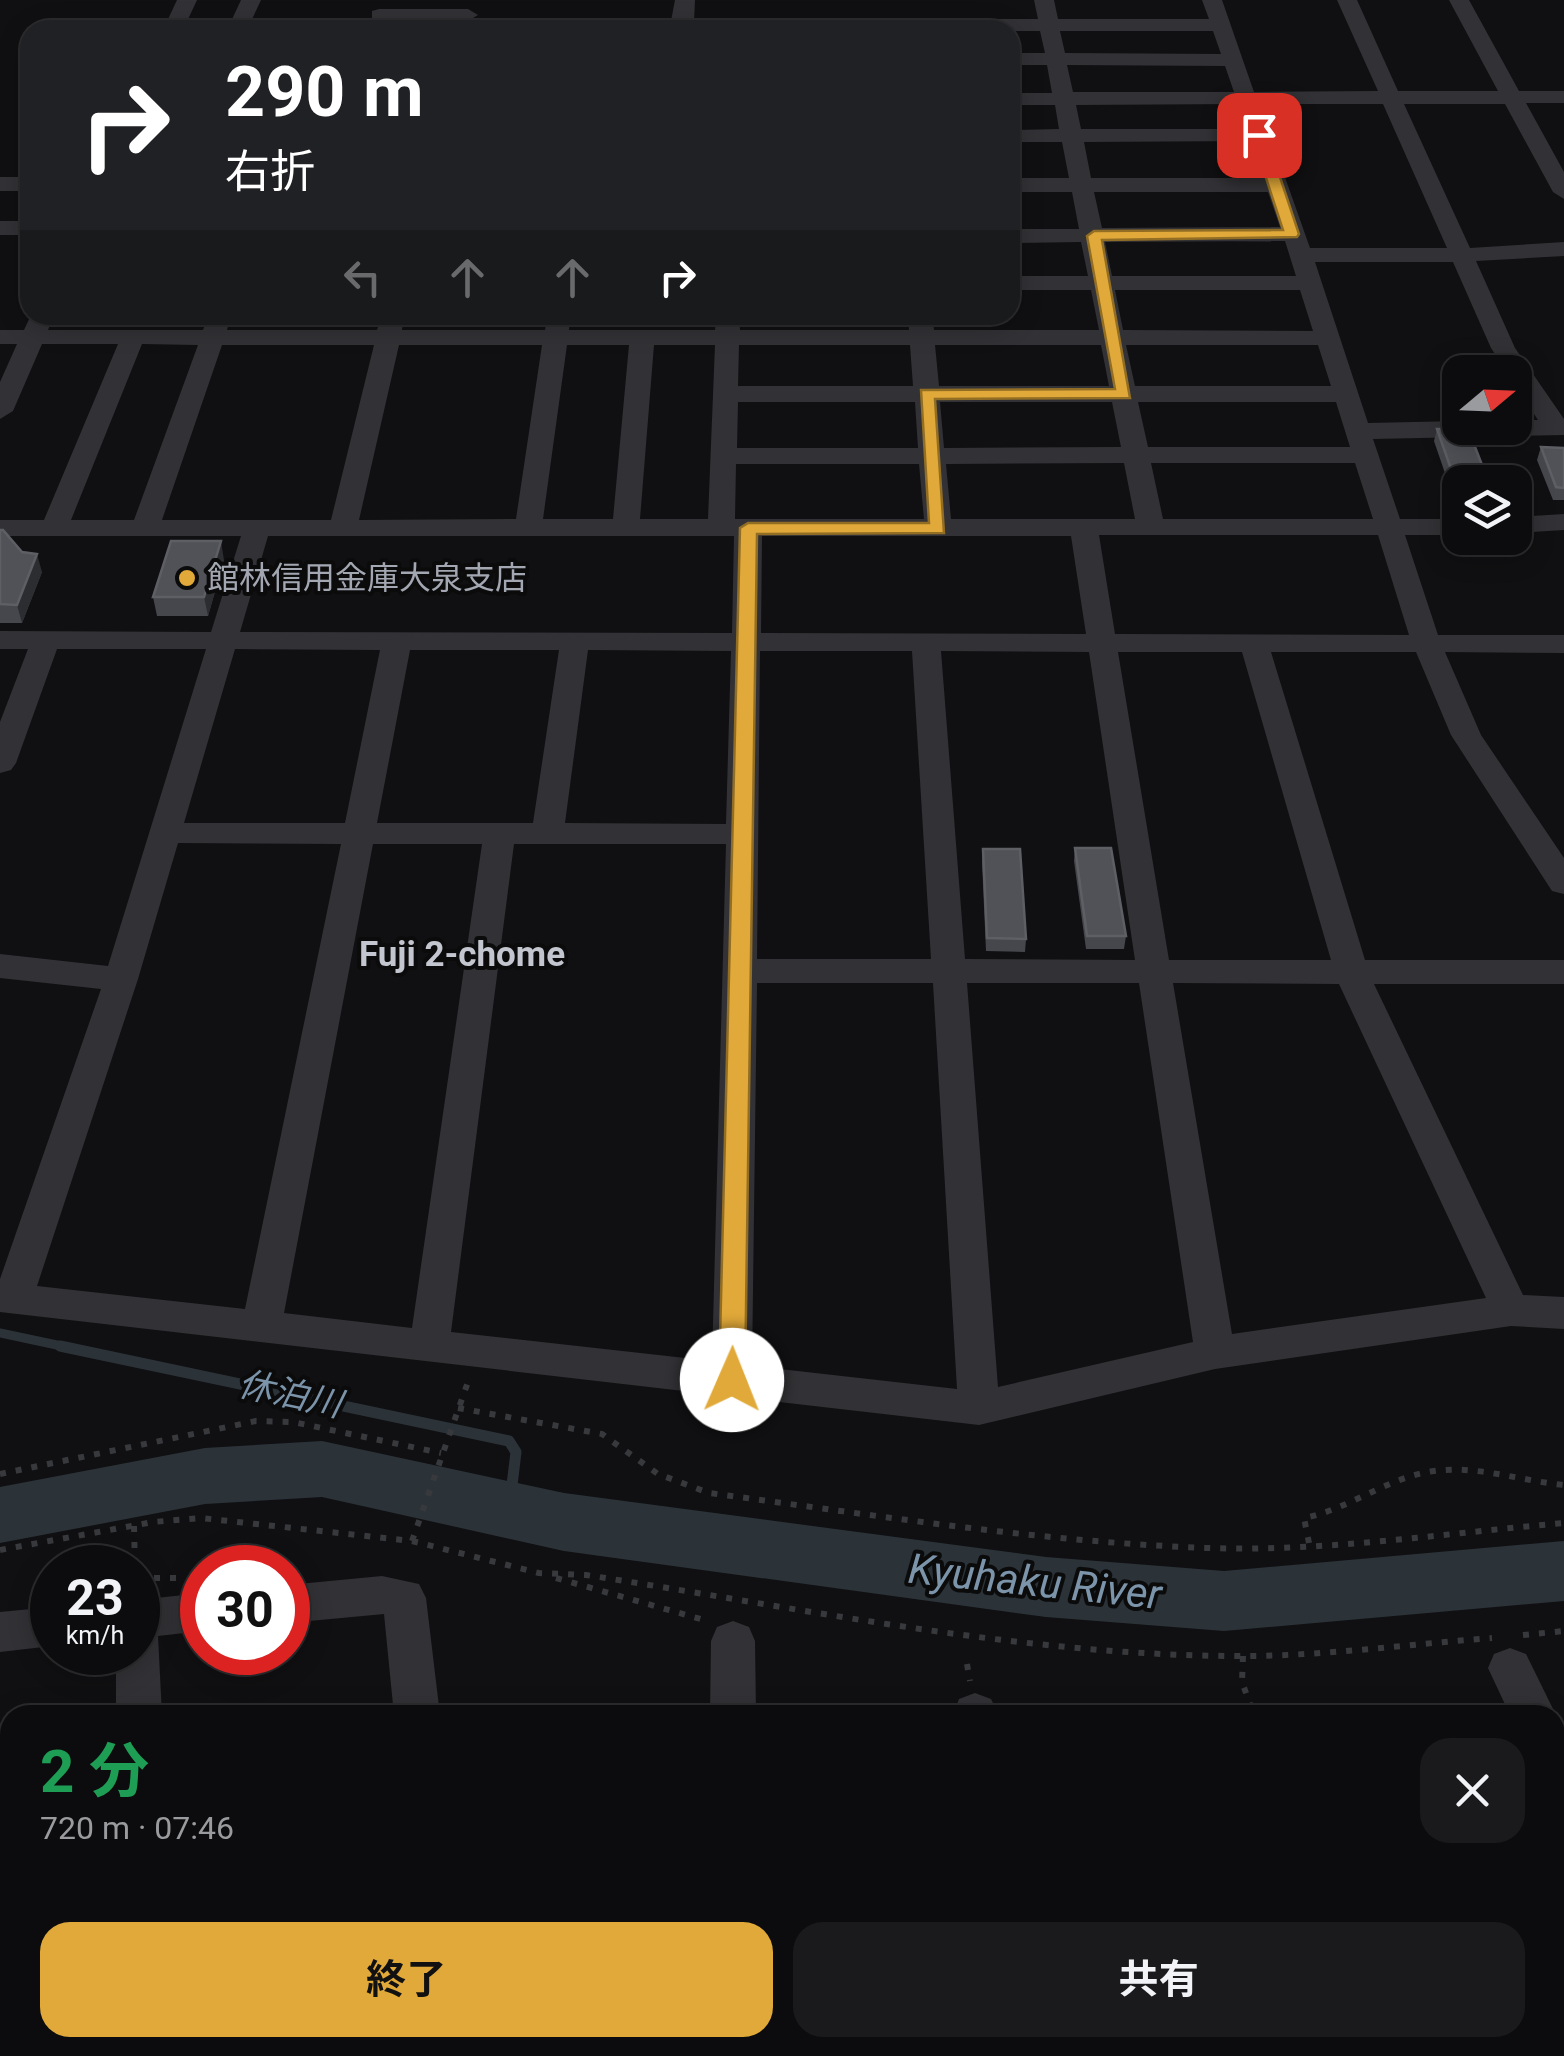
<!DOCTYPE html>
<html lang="ja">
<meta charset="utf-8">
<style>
body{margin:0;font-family:Roboto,"Noto Sans JP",sans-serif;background:#1a1a1c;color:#f1f3f6;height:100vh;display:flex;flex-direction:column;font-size:38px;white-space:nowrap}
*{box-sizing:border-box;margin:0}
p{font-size:32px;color:#9a9b9e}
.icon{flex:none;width:55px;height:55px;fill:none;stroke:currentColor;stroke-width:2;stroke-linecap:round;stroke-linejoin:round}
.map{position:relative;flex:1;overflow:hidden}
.details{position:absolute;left:0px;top:1705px;width:1565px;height:352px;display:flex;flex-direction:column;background:#0c0c0e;border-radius:30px 30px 0 0;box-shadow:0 5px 25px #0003,0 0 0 2px #2c2c2e}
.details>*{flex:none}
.banner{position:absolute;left:20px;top:20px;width:1000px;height:305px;border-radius:30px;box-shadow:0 5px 25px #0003,0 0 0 2px #2c2c2e;background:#202124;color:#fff;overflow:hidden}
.needle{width:65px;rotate:71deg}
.controls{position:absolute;left:1442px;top:355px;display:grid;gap:20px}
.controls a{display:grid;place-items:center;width:90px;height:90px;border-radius:20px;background:#0c0c0e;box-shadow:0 5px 25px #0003,0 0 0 2px #2c2c2e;font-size:50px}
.speed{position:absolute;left:30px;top:1545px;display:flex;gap:20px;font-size:50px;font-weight:700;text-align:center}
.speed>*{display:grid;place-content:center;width:130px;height:130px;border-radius:50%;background:#0c0c0e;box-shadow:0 5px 25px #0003,0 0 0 2px #2c2c2e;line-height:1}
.speed small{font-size:25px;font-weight:400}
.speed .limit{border:15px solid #d22;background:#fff;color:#111}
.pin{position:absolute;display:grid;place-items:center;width:85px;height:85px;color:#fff;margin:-42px;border-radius:20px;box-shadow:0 5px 15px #0006}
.me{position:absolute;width:110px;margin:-55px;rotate:1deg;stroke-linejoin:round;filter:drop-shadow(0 0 8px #0008)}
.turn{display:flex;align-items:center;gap:35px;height:210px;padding:0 40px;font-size:45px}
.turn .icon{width:130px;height:130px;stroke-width:2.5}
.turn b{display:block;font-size:70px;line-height:85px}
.lanes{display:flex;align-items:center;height:95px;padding:0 40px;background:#0003;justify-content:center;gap:50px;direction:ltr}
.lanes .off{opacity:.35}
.round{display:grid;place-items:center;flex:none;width:105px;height:105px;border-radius:30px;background:#1a1a1c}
.summary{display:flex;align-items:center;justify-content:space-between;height:170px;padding:0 40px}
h1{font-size:60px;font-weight:700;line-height:75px;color:#1e9e55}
.cta{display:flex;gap:20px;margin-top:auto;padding:20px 40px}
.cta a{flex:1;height:115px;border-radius:30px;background:#e1a939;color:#111;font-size:40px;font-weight:700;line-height:115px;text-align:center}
.cta a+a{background:#1a1a1c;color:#f1f3f6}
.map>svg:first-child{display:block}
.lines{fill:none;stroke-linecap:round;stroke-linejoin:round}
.stream-far1{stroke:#2b3339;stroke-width:9}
.stream{stroke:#2b3339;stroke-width:11}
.river{fill:#2b3339;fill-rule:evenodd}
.path{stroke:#38393d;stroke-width:6;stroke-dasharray:6 10;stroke-linecap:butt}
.minor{fill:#323236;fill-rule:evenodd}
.wall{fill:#46474c}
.shaded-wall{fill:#2c2d30}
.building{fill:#505257;stroke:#5d5f65;stroke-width:2.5}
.route{fill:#e1a939;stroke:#926e25;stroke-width:2.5}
.poi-dot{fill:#e1a939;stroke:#0b0b0c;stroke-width:4}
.labels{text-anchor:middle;stroke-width:8;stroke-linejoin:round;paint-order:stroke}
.poi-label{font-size:32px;fill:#a3a7b1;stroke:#0b0b0c;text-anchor:start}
.neighbourhood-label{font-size:35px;font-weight:bold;fill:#c3c6ce;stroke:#0b0b0c}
.water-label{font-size:35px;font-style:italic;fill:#7c94aa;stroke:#0b0b0c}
.near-water-label{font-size:42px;font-style:italic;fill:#7c94aa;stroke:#0b0b0c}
</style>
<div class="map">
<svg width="1564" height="2056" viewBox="0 0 1564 2056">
<rect width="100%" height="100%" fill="#101012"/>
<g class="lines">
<!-- stream-far1 -->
<path class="stream-far1" d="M0,1333L71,1348"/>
<!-- stream -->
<path class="stream" d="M60,1346L509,1441L516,1452L509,1510"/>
<!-- river -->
<path class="river" d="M322,1441L564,1493L1046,1557L1224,1571L1564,1541V1601L1224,1631L1046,1617L564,1551L322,1497L205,1504L0,1543V1487L205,1448Z"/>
<!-- path -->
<g class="path">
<path d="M458,1408L602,1434L658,1474L709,1493C875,1515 1040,1542 1208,1548C1326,1552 1446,1533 1564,1523"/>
<path d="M0,1474L256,1421L293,1422L441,1453"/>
<path d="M134,1526L135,1568"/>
<path d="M412,1541L469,1379"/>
<path d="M1309,1543L1304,1518C1350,1509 1388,1477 1434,1471C1477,1465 1521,1481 1564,1485"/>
<path d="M0,1550L153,1522L201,1518L412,1541L539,1573L586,1575C802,1608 1022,1656 1242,1656C1325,1656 1409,1644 1492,1638"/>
<path d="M138,1578H179"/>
<path d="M556,1578L704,1620"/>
<path d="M1523,1635L1564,1631"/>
<path d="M1243,1656L1242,1682L1254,1715"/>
<path d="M967,1664L970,1681"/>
</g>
<!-- minor -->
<g class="minor">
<path d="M177,0H197L183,30H163Z"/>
<path d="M241,0H261L247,30H227Z"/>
<path d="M675,0H695L694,22L684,30L544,28L554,22L671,21Z"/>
<path d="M1034,0H1054L1058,19H1209L1202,0H1222L1254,92L1378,91L1337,0H1357L1398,91H1498L1449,0H1469L1519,91H1564V103H1526L1564,172V199L1553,192L1505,104H1404L1470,248L1564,242V256L1476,261L1515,348L1564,419V435L1373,439L1400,519H1460V535H1405L1438,635H1564V653L1445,652L1481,735L1564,858V894L1552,891L1451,735L1416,652H1271L1365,960H1564V984H1374L1523,1295L1564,1297V1329L1511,1326L1215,1369L979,1425L0,1312V1279L101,989L0,978V954L108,966L206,649H57L16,763L11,770L0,773V722L28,649H0V631L211,632L241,536H0V520H44L118,344H42L13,411L0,419V382L17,344H0V330H24L31,315H49L52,320L48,330H203L209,315H231L227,330H377L382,315H404L402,330H545L548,315H570L569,330H715L717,315H739L740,330H909L908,315H932L934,330H1099L1091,290H1010V276H1088L1081,242L1010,243V229H1079L1072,192H1010V178H1069L1062,142H1010V130L1059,129L1055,105H1010V93H1052L1047,65H1010V53H1045L1040,31L739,30L729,24L739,18L1038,19ZM1060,31H1213L1221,54L1065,53ZM1067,65L1225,66L1234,92H1073ZM1238,104L1246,129H1081L1076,105ZM1259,104H1383L1447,248H1310ZM1251,141L1263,178H1091L1084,142ZM1094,192H1268L1280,227L1102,228ZM1285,241L1296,276H1112L1105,242ZM1315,262H1453L1491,348L1507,372H1515V385L1538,420H1515V428H1460V421L1368,423ZM1115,290H1300L1313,331L1123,330ZM142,344L198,345L134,520H71ZM222,345H374L331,520H162ZM399,345H542L516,519L359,520ZM567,345H629L613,519H543ZM654,345H715L708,519H640ZM739,345H910L913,386H738ZM935,345H1101L1109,386H939ZM1126,345H1318L1331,386H1135ZM738,402H915L918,448H737ZM940,402H1112L1121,447L944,448ZM1138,402H1336L1350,447H1148ZM1124,463L1135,519H951L946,464ZM1151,463H1355L1373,519H1163ZM736,464H919L924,519H735ZM1099,535H1378L1409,635L1115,634ZM268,536H734L732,633L240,632ZM762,536H1071L1086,634L761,633ZM235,649L380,650L345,823H184ZM410,650H559L533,823H377ZM588,650L731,651L726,824L565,823ZM760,651H912L931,959H757ZM941,651L1089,652L1135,960L965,959ZM1118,652H1242L1331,960H1169ZM178,843L341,844L245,1309L37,1286L138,979ZM373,844H482L412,1328L284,1313ZM514,844H726L712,1361L451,1332ZM757,983H933L957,1389L752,1366ZM967,983H1139L1193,1342L998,1387ZM1173,983L1339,984L1486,1298L1232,1334Z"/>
<path d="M379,9H468L478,15L468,21L372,19V11Z"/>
<rect x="0" y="177" width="30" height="14"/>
<rect x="0" y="221" width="30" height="14"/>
<path d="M1564,514V530L1515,533V517Z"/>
<path d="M382,1576L419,1584L426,1598L440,1715H394L384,1614L288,1623V1585Z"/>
<path d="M202,1593V1631L158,1636L162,1715H116V1652H138V1600Z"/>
<path d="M52,1607V1646L0,1652V1612Z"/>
<path d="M733,1621L749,1627L755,1641L756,1715H710L711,1641L717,1627Z"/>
<path d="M1510,1648L1526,1654L1556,1715L1555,1717L1510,1715L1488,1668L1494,1654Z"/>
<path d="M975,1693L991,1699L999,1715H953L959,1699Z"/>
<path d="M1555,1738L1564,1741V1799L1555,1795Z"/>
<path d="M10,1997V2047L0,2049V1999Z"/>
<path d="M119,2048H169L170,2056H120Z"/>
<path d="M424,2048H474L475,2056H425Z"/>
<path d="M742,2048H792L793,2056H743Z"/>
<path d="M1055,2048H1105L1107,2056H1057Z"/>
<path d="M1368,2048H1419L1422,2056H1371Z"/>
</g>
</g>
<!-- wall -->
<g class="wall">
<path d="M1437,429L1484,470L1480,482H1448L1434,441Z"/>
<path d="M1541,447L1564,448V500H1553L1537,460Z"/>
<path d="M0,530L42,572L22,623H0Z"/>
<path d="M224,560L208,616H157L153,597Z"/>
<path d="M1075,848L1126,936L1124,949H1086L1074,861Z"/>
<path d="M983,849L1026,939L1025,952L986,951L982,862Z"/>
</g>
<!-- shaded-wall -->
<g class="shaded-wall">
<path d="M221,541L224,560L208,616L204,597Z"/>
<path d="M37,554L42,572L22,623L17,605Z"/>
</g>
<!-- building -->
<g class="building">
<path d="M1437,429H1468L1484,470L1451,469Z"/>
<path d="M1541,447L1564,448V488L1556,487Z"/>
<path d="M0,530H3L22,552L37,554L17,605L0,604Z"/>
<path d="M171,541H221L204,597H153Z"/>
<path d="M1075,848H1111L1126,936H1087Z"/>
<path d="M983,849H1020L1026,939L987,938Z"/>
</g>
<!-- route -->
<path class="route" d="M1259,131L1266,135L1299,234L1297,237L1102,240L1130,398L935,399L944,533L757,534L745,1380L742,1388L732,1391L723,1388L719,1380L740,528L748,523H929L921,390L1115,389L1087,236L1094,231L1283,230L1252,135Z"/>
<!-- markers -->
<circle class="poi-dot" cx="187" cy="578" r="10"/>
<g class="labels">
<!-- poi labels -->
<g class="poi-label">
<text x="207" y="589">館林信用金庫大泉支店</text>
</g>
<!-- neighbourhood labels -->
<g class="neighbourhood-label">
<text x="462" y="966">Fuji 2-chome</text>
</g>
<!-- water labels -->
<g class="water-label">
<text transform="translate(290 1394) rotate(12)" y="12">休泊川</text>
</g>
<!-- near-water labels -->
<g class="near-water-label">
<text transform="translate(1035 1581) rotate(6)" y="15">Kyuhaku River</text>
</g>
</g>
</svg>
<div class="controls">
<a><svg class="needle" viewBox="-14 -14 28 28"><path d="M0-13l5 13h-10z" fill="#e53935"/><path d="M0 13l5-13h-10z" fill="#9a9b9e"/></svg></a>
<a><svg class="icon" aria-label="layers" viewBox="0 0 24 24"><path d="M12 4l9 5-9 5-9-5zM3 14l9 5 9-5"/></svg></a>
</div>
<div class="speed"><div>23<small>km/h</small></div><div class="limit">30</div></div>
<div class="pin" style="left:1259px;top:135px;background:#d93025"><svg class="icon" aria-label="arrive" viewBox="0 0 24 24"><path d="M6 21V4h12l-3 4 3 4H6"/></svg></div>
<svg class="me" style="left:732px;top:1380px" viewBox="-20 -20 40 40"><circle r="19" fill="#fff"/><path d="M0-13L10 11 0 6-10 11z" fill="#e1a939"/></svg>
<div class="banner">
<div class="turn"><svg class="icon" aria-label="right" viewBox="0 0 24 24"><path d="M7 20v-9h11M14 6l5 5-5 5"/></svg><div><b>290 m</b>右折</div></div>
<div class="lanes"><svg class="icon off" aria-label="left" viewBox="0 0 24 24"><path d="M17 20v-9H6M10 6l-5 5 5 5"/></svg><svg class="icon off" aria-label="ahead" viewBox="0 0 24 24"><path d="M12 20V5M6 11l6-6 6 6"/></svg><svg class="icon off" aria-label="ahead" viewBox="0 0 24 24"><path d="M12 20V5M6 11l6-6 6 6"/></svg><svg class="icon" aria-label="right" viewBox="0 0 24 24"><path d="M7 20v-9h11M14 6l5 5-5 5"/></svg></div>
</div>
<section class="details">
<div class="summary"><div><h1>2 分</h1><p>720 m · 07:46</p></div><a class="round"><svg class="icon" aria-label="close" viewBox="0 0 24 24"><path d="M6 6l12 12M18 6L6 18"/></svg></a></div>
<div class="cta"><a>終了</a><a>共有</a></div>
</section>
</div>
